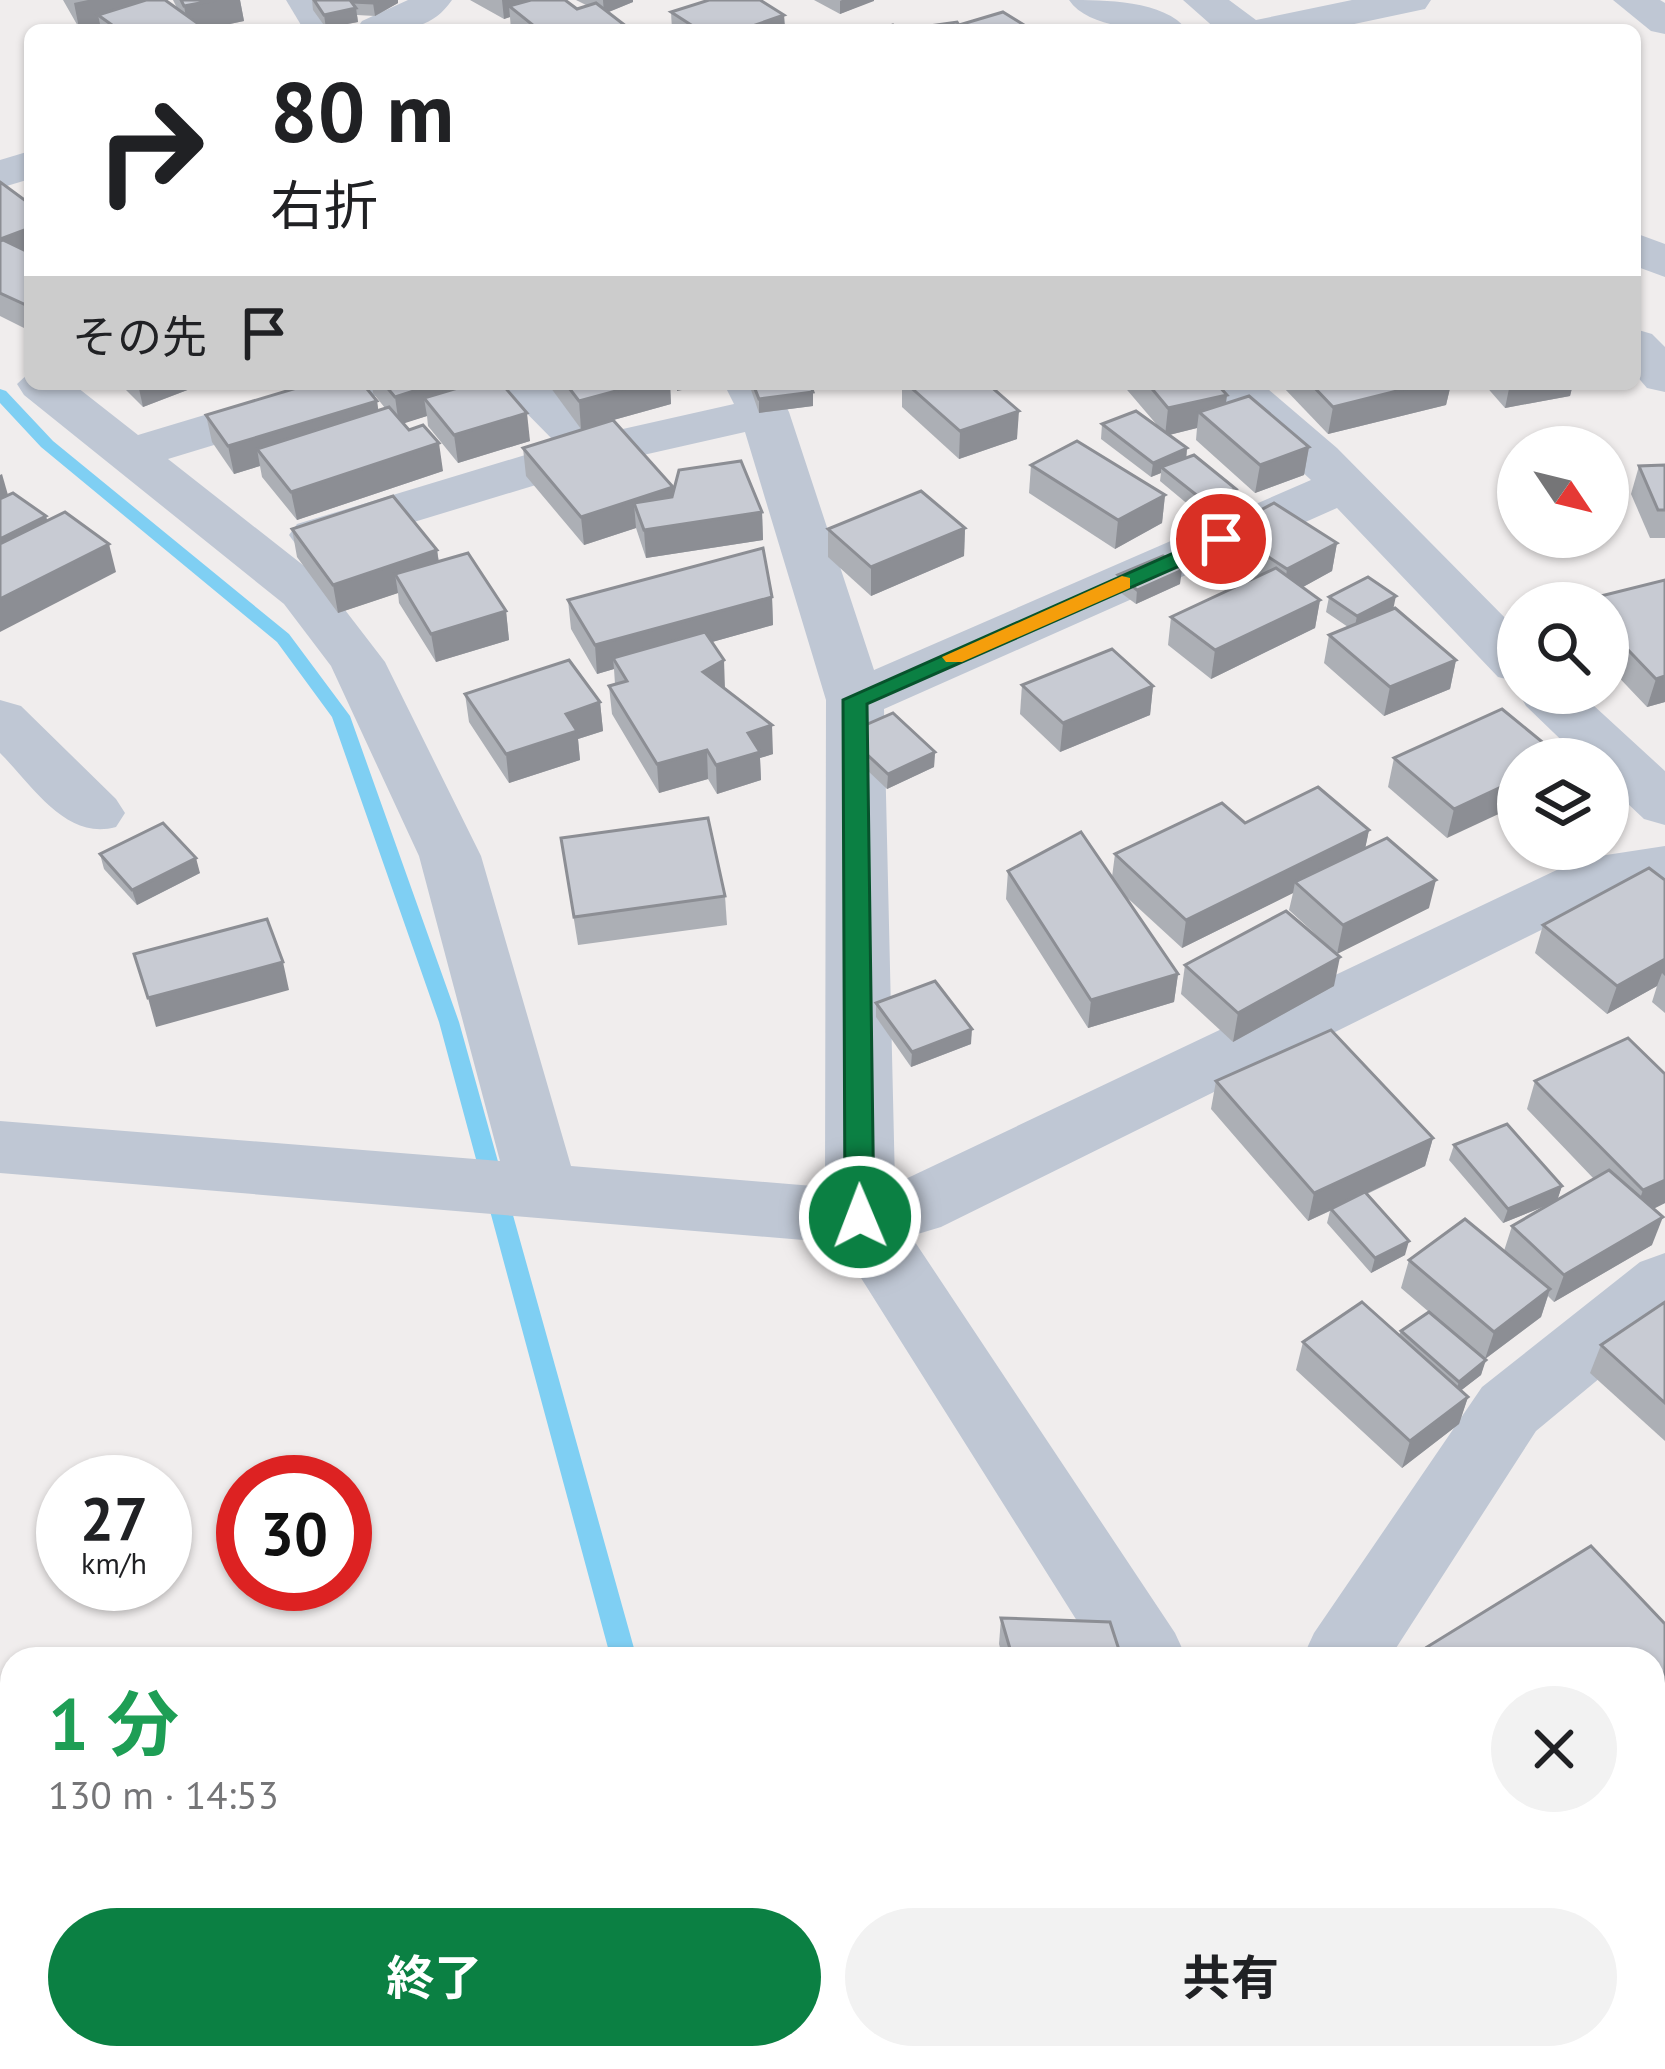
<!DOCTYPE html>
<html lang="ja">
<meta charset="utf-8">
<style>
body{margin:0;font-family:"PT Sans","Noto Sans JP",sans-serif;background:#f2f2f2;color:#202124;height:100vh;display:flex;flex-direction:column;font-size:45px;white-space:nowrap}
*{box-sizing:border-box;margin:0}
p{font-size:39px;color:#757577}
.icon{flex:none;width:66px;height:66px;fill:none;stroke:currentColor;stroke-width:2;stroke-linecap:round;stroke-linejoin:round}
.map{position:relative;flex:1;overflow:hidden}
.sheet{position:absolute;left:0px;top:1647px;width:1665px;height:423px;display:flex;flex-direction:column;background:#fff;border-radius:36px 36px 0 0;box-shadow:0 3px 9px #0004}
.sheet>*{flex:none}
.hud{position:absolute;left:24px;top:24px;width:1617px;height:366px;border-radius:18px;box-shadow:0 3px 9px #0004;background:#fff;color:#202124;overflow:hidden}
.needle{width:78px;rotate:125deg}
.tools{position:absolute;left:1497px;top:426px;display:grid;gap:24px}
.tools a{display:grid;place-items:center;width:132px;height:132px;border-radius:50%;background:#fff;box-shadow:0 3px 9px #0004;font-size:60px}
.speed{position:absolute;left:36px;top:1455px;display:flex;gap:24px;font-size:60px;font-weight:700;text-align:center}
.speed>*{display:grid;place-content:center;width:156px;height:156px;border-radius:50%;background:#fff;box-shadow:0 3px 9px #0004;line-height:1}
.speed small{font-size:30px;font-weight:400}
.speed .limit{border:18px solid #d22;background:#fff;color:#111}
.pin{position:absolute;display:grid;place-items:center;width:102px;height:102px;color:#fff;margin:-51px;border:6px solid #fff;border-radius:50%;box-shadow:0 3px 12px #0007}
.me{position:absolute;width:132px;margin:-66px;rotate:359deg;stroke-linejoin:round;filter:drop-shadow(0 0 9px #0008)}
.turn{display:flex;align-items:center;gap:42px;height:252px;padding:0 48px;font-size:54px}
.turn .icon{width:156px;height:156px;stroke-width:2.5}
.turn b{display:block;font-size:84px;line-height:102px}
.then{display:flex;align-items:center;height:114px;padding:0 48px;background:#0003;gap:24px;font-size:45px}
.round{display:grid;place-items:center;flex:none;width:126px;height:126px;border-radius:63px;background:#f2f2f2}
.headline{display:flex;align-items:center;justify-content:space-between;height:204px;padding:0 48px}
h1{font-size:72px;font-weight:700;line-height:90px;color:#1e9e55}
.action{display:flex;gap:24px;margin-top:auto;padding:24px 48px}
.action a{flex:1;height:138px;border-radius:72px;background:#0b8043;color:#fff;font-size:48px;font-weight:700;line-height:138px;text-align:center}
.action a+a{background:#f2f2f2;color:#202124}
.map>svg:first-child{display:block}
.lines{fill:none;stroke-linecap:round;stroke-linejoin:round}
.stream{fill:#7fcff3;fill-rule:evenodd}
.minor{fill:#bfc7d4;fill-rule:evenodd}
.wall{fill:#acafb5}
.shaded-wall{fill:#8c8e94}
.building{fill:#c8cbd3;stroke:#8c8e94;stroke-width:3}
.route{fill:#0b8043;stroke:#07532c;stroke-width:3}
.slow{fill:#f59e0b}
</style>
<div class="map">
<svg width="1665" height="2069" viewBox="0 0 1665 2069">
<rect width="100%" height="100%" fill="#f0eded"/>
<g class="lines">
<!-- stream -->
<g class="stream">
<path d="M0,389L6,391L53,441L289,634L350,716L459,1022L637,1659H611L439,1022L332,717L277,642L41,447L0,403Z"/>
<path d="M716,2058H746L749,2069H719Z"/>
</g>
<!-- minor -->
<g class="minor">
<path d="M286,0H326L346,30H304Z"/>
<path d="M408,0H452C428,35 394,30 356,30L362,21Z"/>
<path d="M1069,0C1103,0 1165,0 1187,30C1153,30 1090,31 1069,0Z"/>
<path d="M1183,0H1229L1256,20L1352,0H1431L1425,9L1326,30H1217Z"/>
<path d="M1613,0H1660L1665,3V34L1651,31Z"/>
<path d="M30,151V179L0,188V160Z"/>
<path d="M1635,233L1665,244V277L1635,266Z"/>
<path d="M1635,329L1652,334L1665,347V392L1647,388L1635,374Z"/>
<path d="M30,372V384H73L138,435L308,384H386L379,395L168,459L322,580L385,662L481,856L571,1166L825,1187L826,700L745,432L608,463L335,546L316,551L297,546L289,535L297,524L558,445L498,384H552L605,433L734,404L724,384H774L789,412L874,670L1311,480L1207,384H1262L1337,448L1518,631V682L1498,677L1337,508L884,709L895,1184L1580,859L1665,846V888L1614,894L941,1227L911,1236L1175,1633L1187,1659H1101L839,1243L0,1173V1121L500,1161L419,856L331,666L284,604L24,395L17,384Z"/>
<path d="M1518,692L1580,693L1665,771V825L1644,819L1608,785V759H1581L1526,706Z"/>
<path d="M0,700L21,706L116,799L125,813L116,827C66,841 33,786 0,753Z"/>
<path d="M1665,1253V1324L1536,1431L1389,1659H1302L1314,1633L1482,1387L1640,1262Z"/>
<path d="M1378,2058H1473L1478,2069H1383Z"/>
</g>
</g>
<!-- wall -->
<g class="wall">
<path d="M63,0H165L177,8L173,0H240L244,21L201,30H101L100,24L79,28Z"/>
<path d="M312,0H398V3L375,16L357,15L358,22L326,28L313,10Z"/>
<path d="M470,0H565L577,9L588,6L576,0H633V2L608,12L631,30H511L510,17L504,19Z"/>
<path d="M814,0H874L840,14Z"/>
<path d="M671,12L784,15L785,30H672Z"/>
<path d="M0,182L30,204V331L0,316Z"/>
<path d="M120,384H203L143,407Z"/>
<path d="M372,384H502L530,441L458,463L428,426L427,416L403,423L443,471L297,520L262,477L260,466L234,474L212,442L206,415L377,401L378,410L385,408L373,393Z"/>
<path d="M548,384H670L671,404L581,429Z"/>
<path d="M749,384H810L813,392V406L759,413Z"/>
<path d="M902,384H988L1017,439L959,459L902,407Z"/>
<path d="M1122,384H1217L1227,395L1226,403L1309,447L1304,475L1255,493L1196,440L1197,428L1169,435L1187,448L1186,457L1236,489L1234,504L1202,516L1160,481L1161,473L1151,477L1101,439L1102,424L1157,425Z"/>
<path d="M1283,384H1451L1446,405L1328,434L1283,387Z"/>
<path d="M1484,384H1573L1570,396L1505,408Z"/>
<path d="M523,448L673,487L674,492L762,512L763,540L646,558L636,528L584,545L526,476Z"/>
<path d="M1031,465L1165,495L1162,523L1115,549L1029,493Z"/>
<path d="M1665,465V538H1650L1631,494L1639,466Z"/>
<path d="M965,528L964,556L871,596L828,557V529Z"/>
<path d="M292,529L437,550L439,562L506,611L509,640L436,662L399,603L398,593L338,613L297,557Z"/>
<path d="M1225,529L1337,543L1332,571L1303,587L1320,600L1315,628L1211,679L1168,645L1171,617L1253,578L1221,557Z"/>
<path d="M1118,575L1180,584L1136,604L1117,590Z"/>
<path d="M1665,580V702L1647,707L1608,666V603H1581V601Z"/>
<path d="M772,597L773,625L712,642L725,689L773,754L760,758L761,780L717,794L708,779L659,793L612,714L609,686L615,684L614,669L597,674L571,629L568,600Z"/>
<path d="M1329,597L1393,609L1456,660L1450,689L1384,716L1324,663L1329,635L1348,627L1326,612Z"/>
<path d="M1022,685L1153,686L1150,715L1060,752L1020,714Z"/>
<path d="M465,694L600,702L603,731L578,739L580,760L509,783L469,722Z"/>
<path d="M1502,709L1447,838L1388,787L1394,758Z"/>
<path d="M845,734L935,752L934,767L887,789L845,749Z"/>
<path d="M1245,823L1369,830L1365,848L1429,908L1337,954L1289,910L1293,893L1182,948L1122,893L1178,974L1174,1002L1088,1028L1006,899L1008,871L1112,877L1115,854Z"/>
<path d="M561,838L725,896L727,925L578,945Z"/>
<path d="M100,854L200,873L137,905L104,869Z"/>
<path d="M1665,880V1013L1652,1002L1657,986L1607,1014L1535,953L1543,925Z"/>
<path d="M1185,965L1334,986L1233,1042L1181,994Z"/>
<path d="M876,1003L971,1044L911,1067L876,1017Z"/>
<path d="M1665,1074V1203L1653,1209L1652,1245L1554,1302L1548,1296L1541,1317L1485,1359L1481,1375L1461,1390L1468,1397L1459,1424L1402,1468L1296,1370L1303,1342L1399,1335L1401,1331L1429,1312L1401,1288L1409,1260L1504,1251L1512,1226L1553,1203L1503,1223L1449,1160L1454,1145L1562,1186L1557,1200L1594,1179L1527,1109L1535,1081Z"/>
<path d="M1216,1081L1433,1138L1425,1166L1367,1194L1405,1255L1371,1273L1327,1223L1330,1211L1308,1221L1211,1109Z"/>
<path d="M1665,1302V1441L1590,1373L1601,1345Z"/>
<path d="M1591,1546L1665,1624V1719L1653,1727V1659H1423L1427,1647Z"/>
<path d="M1001,1618L1122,1659H1003L999,1644Z"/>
<path d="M1665,1756V1811L1653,1798V1769L1656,1762Z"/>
</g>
<!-- shaded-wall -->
<g class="shaded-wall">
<path d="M88,0H159L98,15L100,24L79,28L74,3Z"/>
<path d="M216,0H240L244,21L201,30H183L188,28L184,6Z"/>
<path d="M379,0H398V3L375,16L373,3Z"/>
<path d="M502,0H557L509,6L510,17L504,19Z"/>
<path d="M603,0H633V2L604,14Z"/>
<path d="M842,0H874V1L840,14V1Z"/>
<path d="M356,8L358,22L326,28L324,15Z"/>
<path d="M784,15L785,30H741Z"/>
<path d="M30,228V257L0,239Z"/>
<path d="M30,301V329L24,304Z"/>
<path d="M138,384H203L143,407Z"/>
<path d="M436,384H486L424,398L427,416L399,425L395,397Z"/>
<path d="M642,384H670L671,404L581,429L579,401Z"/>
<path d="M677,384H712L677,391Z"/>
<path d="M1425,384H1451L1446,405L1328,434L1333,407Z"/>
<path d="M1510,384H1573L1570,396L1505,408Z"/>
<path d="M813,392V406L759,413V399Z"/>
<path d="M1227,395L1223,423L1199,412L1197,428L1165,436L1168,408Z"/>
<path d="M377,401L381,429L257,449L260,466L234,474L228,446Z"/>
<path d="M1019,411L1017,439L959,459L960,431Z"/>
<path d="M527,413L530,441L458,463L454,435Z"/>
<path d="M439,443L443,471L297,520L291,492Z"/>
<path d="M1309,447L1304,475L1255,493L1260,465Z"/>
<path d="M1187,448L1186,462L1161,467V473L1151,477L1153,463Z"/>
<path d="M2,474L10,502L0,506V475Z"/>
<path d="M673,487L675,515L634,503L636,528L584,545L581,517Z"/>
<path d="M1236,489L1234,504L1202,516L1204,501Z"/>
<path d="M1165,495L1162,523L1115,549L1118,520Z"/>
<path d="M762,512L763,540L646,558L644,530Z"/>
<path d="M46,516L50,530L0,555V539Z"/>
<path d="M965,528L964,556L871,596V567Z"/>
<path d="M1337,543L1332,571L1283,598L1287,569Z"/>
<path d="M109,544L116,572L0,632V599Z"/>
<path d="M437,550L441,579L395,574L398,593L338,613L333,585Z"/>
<path d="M1182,570L1180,584L1136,604L1137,590Z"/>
<path d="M1396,596L1393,610L1354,631L1357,616Z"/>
<path d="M772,597L773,625L619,668L613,658L614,669L597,674L595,645Z"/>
<path d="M1320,600L1315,628L1211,679L1215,650Z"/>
<path d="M506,611L509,640L436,662L431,634Z"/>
<path d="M724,660L725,689L703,672Z"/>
<path d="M1456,660L1450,689L1384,716L1390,687Z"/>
<path d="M1665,676V702L1647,707L1656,679Z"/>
<path d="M1153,686L1150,715L1060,752L1063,723Z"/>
<path d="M600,702L603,731L578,739L580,760L509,783L506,754L566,714Z"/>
<path d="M772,725L773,754L760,758L761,780L717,794L716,765L748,733Z"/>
<path d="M707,750L708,779L659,793L657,764Z"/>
<path d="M935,752L934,767L887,789L888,774Z"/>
<path d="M1518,779V805L1447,838L1454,809Z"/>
<path d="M1369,830L1363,859L1295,882L1293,893L1182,948L1186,920Z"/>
<path d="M196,858L200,873L137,905L132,890Z"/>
<path d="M1436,880L1429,908L1337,954L1343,925Z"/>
<path d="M1340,957L1334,986L1233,1042L1238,1013Z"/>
<path d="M1665,959V976L1662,973L1657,986L1607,1014L1617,986Z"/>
<path d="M283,962L289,990L156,1027L148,998Z"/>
<path d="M1178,974L1174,1002L1088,1028L1091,1000Z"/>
<path d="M972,1029L971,1044L911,1067L912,1052Z"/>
<path d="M1433,1138L1425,1166L1308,1221L1314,1193Z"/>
<path d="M1665,1180V1203L1633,1219L1643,1190Z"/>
<path d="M1562,1186L1557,1201L1503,1223L1508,1209Z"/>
<path d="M1663,1217L1652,1245L1554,1302L1564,1275Z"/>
<path d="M1409,1241L1405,1255L1371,1273L1375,1258Z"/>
<path d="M1550,1289L1541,1317L1485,1359L1494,1332Z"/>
<path d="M1486,1360L1481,1375L1454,1396L1459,1382Z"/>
<path d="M1468,1397L1459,1424L1402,1468L1410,1441Z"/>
<path d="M1665,1695V1719L1653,1727V1703Z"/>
</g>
<!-- building -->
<g class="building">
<path d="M146,0H165L200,25L183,30H119L98,15Z"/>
<path d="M181,0H216L184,6Z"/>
<path d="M314,0H350L356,8L324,15Z"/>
<path d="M352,0H379L373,3L353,2Z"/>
<path d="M531,0H565L577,9L596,3L631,30H539L509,6Z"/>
<path d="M709,0H760L784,15L741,30H699L671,12Z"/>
<path d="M1003,12L1032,30H967L959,25Z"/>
<path d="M957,22L962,30H923L922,27Z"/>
<path d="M893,25L901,30H879Z"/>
<path d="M0,182L30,204V228L0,239Z"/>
<path d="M3,240L30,253V301L24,304L0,293V241Z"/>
<path d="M310,384H363L377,401L228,446L206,415Z"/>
<path d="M384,384H436L395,397Z"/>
<path d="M471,384H502L527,413L454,435L424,398Z"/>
<path d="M566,384H642L579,401Z"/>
<path d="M753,384H810L813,392L759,399Z"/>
<path d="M907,384H988L1019,411L960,431Z"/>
<path d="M1148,384H1217L1227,395L1168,408Z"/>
<path d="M1311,384H1425L1333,407Z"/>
<path d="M1249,396L1309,447L1260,465L1199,412Z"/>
<path d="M389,407L409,430L423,425L439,443L291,492L257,449Z"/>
<path d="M1136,411L1187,448L1153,463L1102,424Z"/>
<path d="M613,420L673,487L581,517L523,448Z"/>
<path d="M1077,441L1165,495L1118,520L1031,465Z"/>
<path d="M1194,455L1236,489L1204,501L1161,467Z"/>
<path d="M741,461L762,512L644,530L634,503L672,497L679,470Z"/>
<path d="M1665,465V510H1658L1639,466Z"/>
<path d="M921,491L965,528L871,567L828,529Z"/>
<path d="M13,493L46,516L0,539V499Z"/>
<path d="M393,496L437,550L333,585L292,529Z"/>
<path d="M1274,503L1337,543L1287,569L1225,529Z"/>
<path d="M65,512L109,544L0,599V544Z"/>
<path d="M763,548L772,597L595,645L568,600Z"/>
<path d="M468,553L506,611L431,634L395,574Z"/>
<path d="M1163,556L1182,570L1137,590L1118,575Z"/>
<path d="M1276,568L1320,600L1215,650L1171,617Z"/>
<path d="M1368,577L1396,596L1357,616L1329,597Z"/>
<path d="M1665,580V676L1656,679L1608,629V603H1584L1581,601Z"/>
<path d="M1395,608L1456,660L1390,687L1329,635Z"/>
<path d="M705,632L724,660L703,672L772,725L748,733L760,752L716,765L707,750L657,764L609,686L627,681L613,658Z"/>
<path d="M1112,649L1153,686L1063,723L1022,685Z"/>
<path d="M569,660L600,702L566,714L577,731L506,754L465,694Z"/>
<path d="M1502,709L1563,759H1518V779L1454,809L1394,758Z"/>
<path d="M893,713L935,752L888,774L845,734Z"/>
<path d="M1318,787L1369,830L1186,920L1115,854L1222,803L1245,823Z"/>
<path d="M708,818L725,896L574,917L561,838Z"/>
<path d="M163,823L196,858L132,890L100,854Z"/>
<path d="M1081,832L1178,974L1091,1000L1008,871Z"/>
<path d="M1387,838L1436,880L1343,925L1295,882Z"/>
<path d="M1649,868L1665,880V959L1617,986L1543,925Z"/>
<path d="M1286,911L1340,957L1238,1013L1185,965Z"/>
<path d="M267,919L283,962L148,998L134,954Z"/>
<path d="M935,981L972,1029L912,1052L876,1003Z"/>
<path d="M1331,1030L1433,1138L1314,1193L1216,1081Z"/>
<path d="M1628,1038L1665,1074V1180L1643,1190L1535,1081Z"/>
<path d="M1507,1124L1562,1186L1508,1209L1454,1145Z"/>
<path d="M1609,1170L1663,1217L1564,1275L1512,1226Z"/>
<path d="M1365,1192L1409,1241L1375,1258L1331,1209Z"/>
<path d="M1465,1219L1550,1289L1494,1332L1409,1260Z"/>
<path d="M1362,1302L1468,1397L1410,1441L1303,1342Z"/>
<path d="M1665,1302V1403L1601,1345Z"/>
<path d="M1429,1312L1486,1360L1459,1382L1401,1331Z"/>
<path d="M1591,1546L1665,1624V1695L1653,1703V1659H1437L1427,1647Z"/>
<path d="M1001,1618L1110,1622L1122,1659H1013Z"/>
<path d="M1665,1756V1772L1656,1762Z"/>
</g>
<!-- route -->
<path class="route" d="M1221,532L1232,539L1229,544L867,704L874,1217L870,1225H849L845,1217L843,700Z"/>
<!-- slow -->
<path class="slow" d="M1122,576L1130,578V588L962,662H946L942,657Z"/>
</svg>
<div class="tools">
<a><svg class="needle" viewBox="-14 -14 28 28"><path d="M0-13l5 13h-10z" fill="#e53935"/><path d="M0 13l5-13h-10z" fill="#757577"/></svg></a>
<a><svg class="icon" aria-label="search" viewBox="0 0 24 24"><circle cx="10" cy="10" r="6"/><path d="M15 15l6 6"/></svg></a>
<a><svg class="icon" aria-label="layers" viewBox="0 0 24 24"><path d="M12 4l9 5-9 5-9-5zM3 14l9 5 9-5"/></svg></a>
</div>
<div class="speed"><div>27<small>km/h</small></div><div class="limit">30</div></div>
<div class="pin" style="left:1221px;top:539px;background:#d93025"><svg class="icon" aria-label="arrive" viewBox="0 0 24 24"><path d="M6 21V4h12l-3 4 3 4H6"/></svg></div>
<svg class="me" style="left:860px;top:1217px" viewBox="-20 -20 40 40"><circle r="17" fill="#0b8043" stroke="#fff" stroke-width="3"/><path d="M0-11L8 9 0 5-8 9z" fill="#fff"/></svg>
<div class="hud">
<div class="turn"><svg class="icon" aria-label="right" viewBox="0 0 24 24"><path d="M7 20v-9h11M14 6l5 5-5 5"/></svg><div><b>80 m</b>右折</div></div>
<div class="then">その先<svg class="icon" aria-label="arrive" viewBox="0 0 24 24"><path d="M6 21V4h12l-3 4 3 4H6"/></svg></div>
</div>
<section class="sheet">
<div class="headline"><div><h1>1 分</h1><p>130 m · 14:53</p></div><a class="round"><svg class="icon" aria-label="close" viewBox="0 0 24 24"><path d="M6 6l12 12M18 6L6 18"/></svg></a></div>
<div class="action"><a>終了</a><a>共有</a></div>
</section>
</div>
